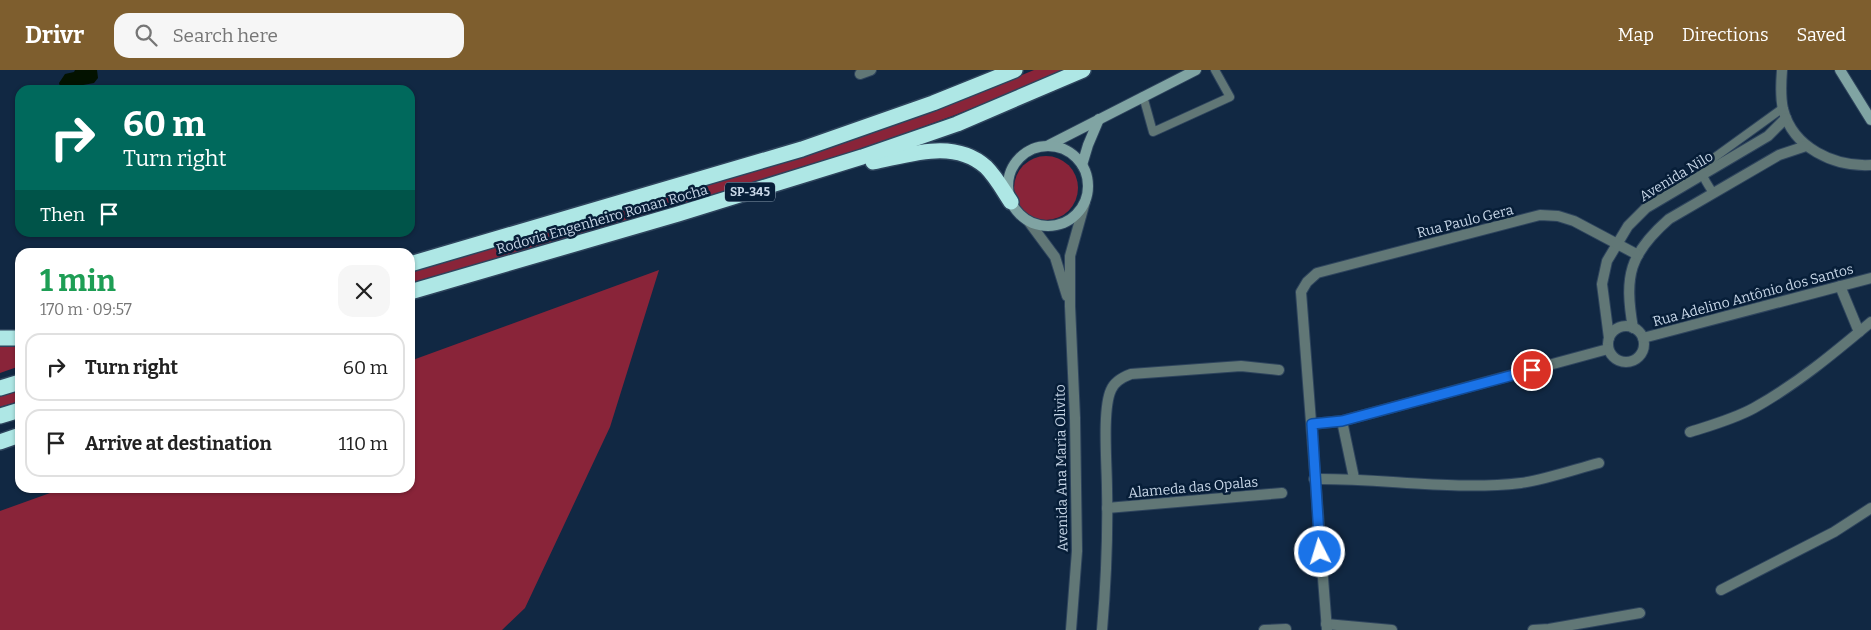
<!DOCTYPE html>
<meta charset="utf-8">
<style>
body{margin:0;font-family:Bitter,serif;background:#f6f6f6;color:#222;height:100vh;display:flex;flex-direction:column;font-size:19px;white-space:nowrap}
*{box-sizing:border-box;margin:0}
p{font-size:16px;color:#767676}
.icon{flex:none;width:28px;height:28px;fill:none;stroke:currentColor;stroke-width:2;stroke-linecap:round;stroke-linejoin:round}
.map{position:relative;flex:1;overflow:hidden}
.details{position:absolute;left:15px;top:178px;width:400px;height:245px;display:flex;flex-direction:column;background:#fff;border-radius:15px;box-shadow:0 1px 4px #0004}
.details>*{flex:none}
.guide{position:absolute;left:15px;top:15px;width:400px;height:152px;border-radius:15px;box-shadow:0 1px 4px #0004;background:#00695c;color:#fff;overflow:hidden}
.pin{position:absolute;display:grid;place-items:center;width:42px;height:42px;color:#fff;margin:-21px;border:2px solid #fff;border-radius:50%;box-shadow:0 1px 5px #0007}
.me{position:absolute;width:55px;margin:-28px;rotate:355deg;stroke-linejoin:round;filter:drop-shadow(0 0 4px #0008)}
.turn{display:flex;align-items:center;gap:18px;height:105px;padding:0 25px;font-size:22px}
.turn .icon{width:65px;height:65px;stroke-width:2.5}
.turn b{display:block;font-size:35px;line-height:42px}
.then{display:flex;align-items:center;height:48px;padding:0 25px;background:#0003;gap:10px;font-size:19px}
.round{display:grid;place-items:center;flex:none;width:52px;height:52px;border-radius:15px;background:#f6f6f6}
.head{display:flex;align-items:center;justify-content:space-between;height:85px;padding:0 25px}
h1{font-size:30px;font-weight:700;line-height:38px;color:#1e9e55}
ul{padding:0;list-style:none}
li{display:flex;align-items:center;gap:15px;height:68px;margin:0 10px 8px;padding:0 15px;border:2px solid #e0e0e0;border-radius:15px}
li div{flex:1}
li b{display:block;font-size:19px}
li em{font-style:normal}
header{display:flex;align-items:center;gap:30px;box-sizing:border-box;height:70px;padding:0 25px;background:#7e5e2e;color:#fff}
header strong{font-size:24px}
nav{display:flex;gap:28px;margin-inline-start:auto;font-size:18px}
.search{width:350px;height:45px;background:#f6f6f6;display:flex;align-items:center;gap:12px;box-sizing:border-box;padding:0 18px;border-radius:15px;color:#767676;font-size:19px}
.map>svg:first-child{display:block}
.green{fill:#892439}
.water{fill:#031200}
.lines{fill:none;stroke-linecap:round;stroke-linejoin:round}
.lane-casing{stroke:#2e445d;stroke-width:10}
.street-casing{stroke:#2e445d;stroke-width:12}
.secondary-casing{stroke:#2e445d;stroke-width:12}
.highway-casing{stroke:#2e445d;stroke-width:18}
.lane{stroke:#617776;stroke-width:8}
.street{stroke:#617776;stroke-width:10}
.secondary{stroke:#80a4a3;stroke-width:10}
.highway{stroke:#aee7e5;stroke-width:15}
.route-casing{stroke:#114b97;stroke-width:12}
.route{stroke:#1a73e8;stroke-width:9}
.labels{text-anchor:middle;stroke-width:5;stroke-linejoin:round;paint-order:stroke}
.shield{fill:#071e38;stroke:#8ea0b3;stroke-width:1}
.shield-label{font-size:12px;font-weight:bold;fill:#c8d7e8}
.street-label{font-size:14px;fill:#c8d7e8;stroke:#071e38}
</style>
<header>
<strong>Drivr</strong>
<div class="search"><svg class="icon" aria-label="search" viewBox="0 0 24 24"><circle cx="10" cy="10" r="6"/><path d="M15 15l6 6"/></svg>Search here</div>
<nav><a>Map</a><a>Directions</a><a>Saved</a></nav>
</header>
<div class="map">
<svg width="1871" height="560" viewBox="0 0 1871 560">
<rect width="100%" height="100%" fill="#112843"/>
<!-- green -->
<g class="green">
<path d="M1034,0H1062C954,50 842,86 729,121C623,153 517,185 410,215V202L822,80L960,31Z"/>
<circle cx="1046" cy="118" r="32"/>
<path d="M659,200L610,357L525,538L502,560H0V441L64,418H410V291Z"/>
<path d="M0,275L20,276V296L0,303Z"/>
<path d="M20,319V331L0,337V325Z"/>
</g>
<!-- water -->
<path class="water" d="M75,0H97L98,8L94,13L83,15L81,20H61L59,13L65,4L74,2Z"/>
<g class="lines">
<defs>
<g id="lane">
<path d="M1143,26L1153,62L1230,27L1215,0"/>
<path d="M1713,123C1708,114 1699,105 1704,95L1783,38"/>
</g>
<g id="street">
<path d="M1782,0C1781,13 1780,26 1783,39C1793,78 1834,97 1871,95"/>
<path d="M860,4L871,0"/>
<path d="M1029,152L1055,187L1067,226"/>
<path d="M1840,216L1859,262"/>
<circle cx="1626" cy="274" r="18"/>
<path d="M1633,258C1624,206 1629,184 1669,149L1779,85L1806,76"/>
<path d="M1609,268L1602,214L1607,191L1628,156L1646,138L1768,66L1786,48"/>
<path d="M1643,268L1871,208"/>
<path d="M1342,351L1354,408"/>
<path d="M1312,354L1342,351L1608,279"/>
<path d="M1690,362C1712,355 1734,349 1754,338C1797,314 1834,283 1871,252"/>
<path d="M1314,409C1383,408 1452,421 1521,413C1544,410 1576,399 1599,393"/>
<path d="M1107,438L1282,423"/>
<path d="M1721,520L1834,462L1871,438"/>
<path d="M1326,554L1392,560"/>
<path d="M1071,560L1077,481L1075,348L1070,236V186L1085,132"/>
<path d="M1102,560C1106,513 1108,466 1107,419C1107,396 1102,339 1111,320C1114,312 1123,307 1131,304L1241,296L1279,300"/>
<path d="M1264,560L1286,559"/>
<path d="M1327,560L1301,222L1307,212L1317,203L1540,145L1558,146L1574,151L1638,185"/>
<path d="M1533,560L1549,559L1640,543"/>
</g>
<g id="secondary">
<path d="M1840,0L1871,50"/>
<path d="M1049,75L1196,0"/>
<circle cx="1048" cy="116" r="40"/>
<path d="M1082,95L1088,75L1099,49"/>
</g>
<g id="highway">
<path d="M873,92C909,85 954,68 986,97C996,107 1003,120 1011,132"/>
<path d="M410,194L802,79L933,33L1015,0"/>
<path d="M410,222L678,144L862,87L957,54L1083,0"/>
<path d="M0,268H20"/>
<path d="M0,318L20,312"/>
<path d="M0,346L20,340"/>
<path d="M0,372L20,365"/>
</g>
</defs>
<!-- lane casing -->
<use href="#lane" class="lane-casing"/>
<!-- street casing -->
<use href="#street" class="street-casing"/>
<!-- secondary casing -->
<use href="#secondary" class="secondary-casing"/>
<!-- highway casing -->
<use href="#highway" class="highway-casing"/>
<!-- lane -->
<use href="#lane" class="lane"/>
<!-- street -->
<use href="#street" class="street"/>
<!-- secondary -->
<use href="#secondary" class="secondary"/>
<!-- highway -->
<use href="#highway" class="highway"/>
</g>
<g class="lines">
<defs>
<path id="route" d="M1320,482L1312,354L1342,351L1532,300"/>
</defs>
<!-- route casing -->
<use href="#route" class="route-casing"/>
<!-- route -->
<use href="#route" class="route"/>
</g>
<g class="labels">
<!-- shield labels -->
<rect class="shield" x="725" y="112.5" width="50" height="19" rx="4"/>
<g class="shield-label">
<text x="750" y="126">SP-345</text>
</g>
<!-- street labels -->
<g class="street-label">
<text transform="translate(1676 106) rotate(-31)" y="5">Avenida Nilo</text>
<text transform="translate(602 149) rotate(-16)" y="5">Rodovia Engenheiro Ronan Rocha</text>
<text transform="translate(1465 151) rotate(-14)" y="5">Rua Paulo Gera</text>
<text transform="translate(1753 225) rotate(-15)" y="5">Rua Adelino Antônio dos Santos</text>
<text transform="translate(1061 398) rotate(-91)" y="5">Avenida Ana Maria Olivito</text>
<text transform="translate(1193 417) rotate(-5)" y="5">Alameda das Opalas</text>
</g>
</g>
</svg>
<div class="pin" style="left:1532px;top:300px;background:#d93025"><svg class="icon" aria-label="arrive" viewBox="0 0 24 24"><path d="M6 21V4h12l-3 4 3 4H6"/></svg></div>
<svg class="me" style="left:1320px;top:482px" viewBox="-20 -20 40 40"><circle r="17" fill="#1a73e8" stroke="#fff" stroke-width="3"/><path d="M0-11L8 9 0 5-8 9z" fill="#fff"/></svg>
<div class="guide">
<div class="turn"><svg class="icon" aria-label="right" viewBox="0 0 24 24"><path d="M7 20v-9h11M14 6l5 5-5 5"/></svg><div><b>60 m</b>Turn right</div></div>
<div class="then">Then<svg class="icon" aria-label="arrive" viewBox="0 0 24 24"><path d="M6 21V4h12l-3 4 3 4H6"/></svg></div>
</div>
<section class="details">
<div class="head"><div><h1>1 min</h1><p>170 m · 09:57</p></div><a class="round"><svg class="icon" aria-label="close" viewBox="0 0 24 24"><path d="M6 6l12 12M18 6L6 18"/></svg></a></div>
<ul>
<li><svg class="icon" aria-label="right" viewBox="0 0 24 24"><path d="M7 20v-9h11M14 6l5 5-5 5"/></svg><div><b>Turn right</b></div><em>60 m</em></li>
<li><svg class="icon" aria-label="arrive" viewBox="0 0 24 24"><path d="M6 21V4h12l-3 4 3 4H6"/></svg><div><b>Arrive at destination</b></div><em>110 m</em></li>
</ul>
</section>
</div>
